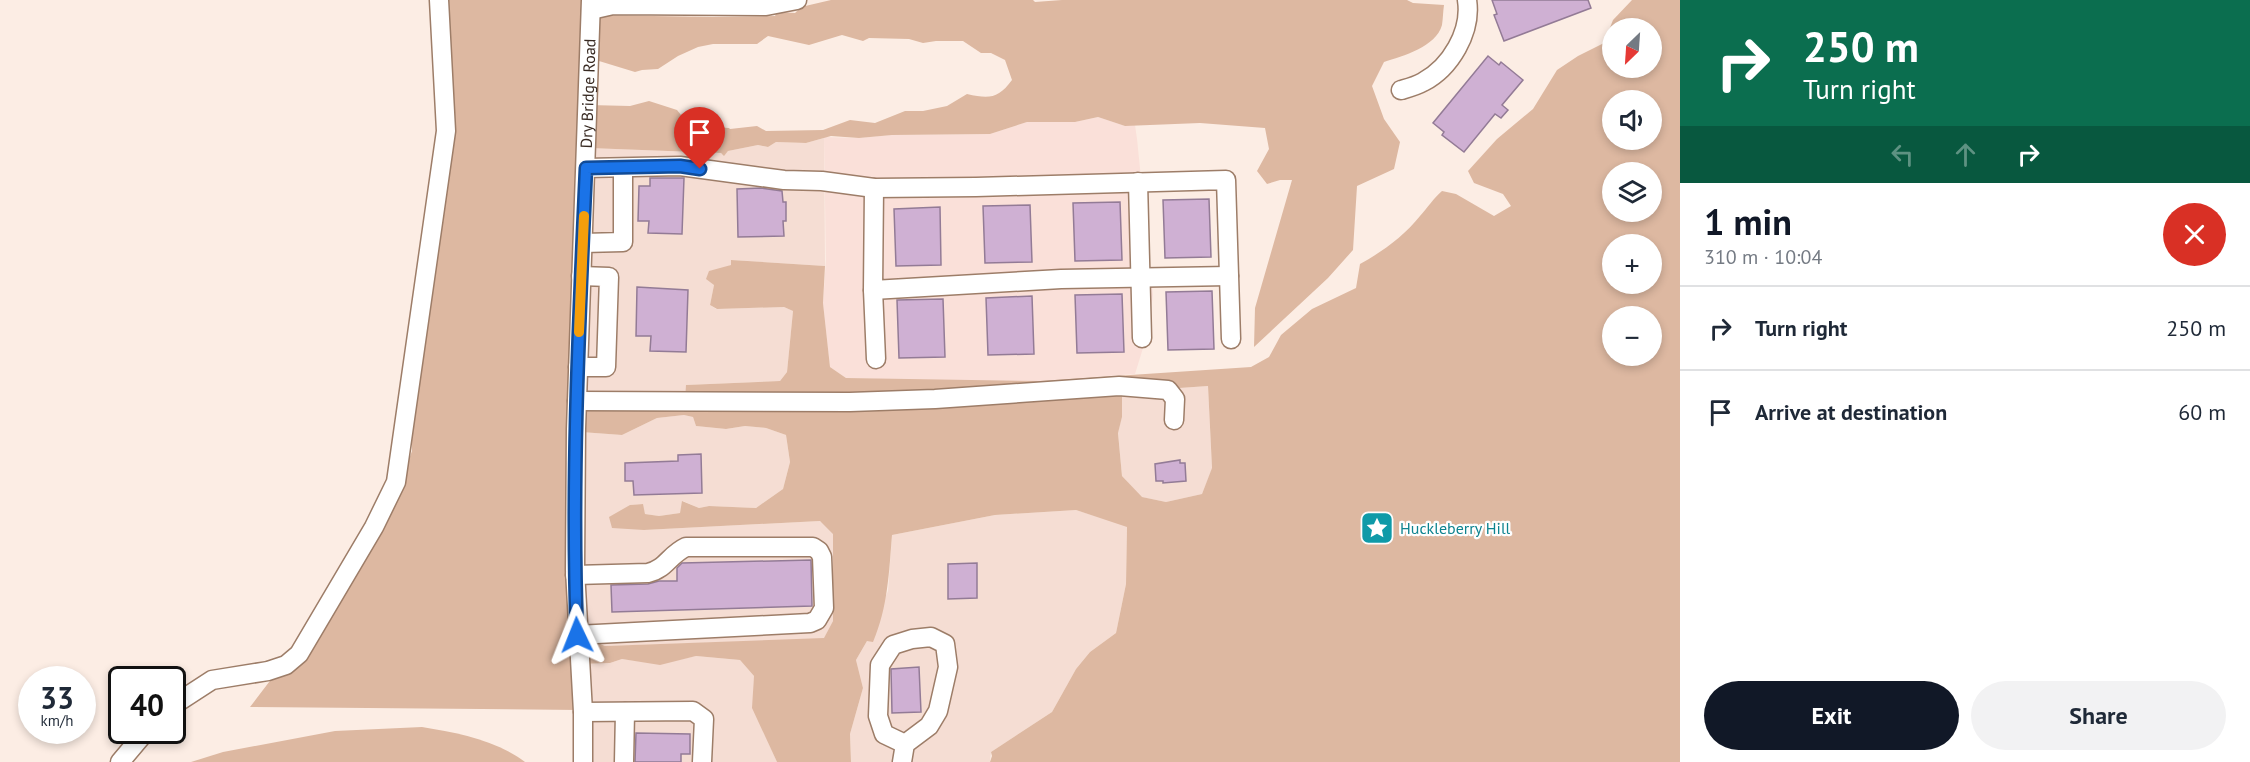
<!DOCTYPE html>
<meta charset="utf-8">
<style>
body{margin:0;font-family:"PT Sans",sans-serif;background:#f2f2f3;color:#1f2937;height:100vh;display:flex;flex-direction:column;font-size:22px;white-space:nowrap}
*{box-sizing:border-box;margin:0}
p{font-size:20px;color:#747a83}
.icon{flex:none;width:33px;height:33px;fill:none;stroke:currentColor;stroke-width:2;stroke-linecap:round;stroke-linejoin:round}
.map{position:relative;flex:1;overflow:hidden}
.details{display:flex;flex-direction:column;background:#fff;width:570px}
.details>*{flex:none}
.banner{background:#0b6e4f;color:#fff;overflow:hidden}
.needle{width:39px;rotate:205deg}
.controls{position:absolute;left:1602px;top:18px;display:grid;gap:12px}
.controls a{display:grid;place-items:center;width:60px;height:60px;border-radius:50%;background:#fff;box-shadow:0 3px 9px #0003;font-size:30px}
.speed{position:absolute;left:18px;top:666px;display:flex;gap:12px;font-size:30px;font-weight:700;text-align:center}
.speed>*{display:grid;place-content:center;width:78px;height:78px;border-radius:50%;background:#fff;box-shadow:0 3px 9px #0003;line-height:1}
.speed small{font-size:15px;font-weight:400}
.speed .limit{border:3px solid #111;border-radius:9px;background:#fff;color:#111}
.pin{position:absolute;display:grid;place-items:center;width:51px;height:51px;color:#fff;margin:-62px -26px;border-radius:50% 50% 50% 0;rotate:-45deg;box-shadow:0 0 6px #0007}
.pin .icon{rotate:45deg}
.me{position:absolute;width:66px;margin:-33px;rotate:358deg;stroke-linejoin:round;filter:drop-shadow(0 0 4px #0008)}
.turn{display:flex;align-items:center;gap:21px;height:126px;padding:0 24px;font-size:27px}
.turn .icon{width:78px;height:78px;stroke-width:2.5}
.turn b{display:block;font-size:42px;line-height:51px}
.lanes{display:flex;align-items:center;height:57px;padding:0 24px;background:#0003;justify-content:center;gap:30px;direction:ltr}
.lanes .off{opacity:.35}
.round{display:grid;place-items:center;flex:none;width:63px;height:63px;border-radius:32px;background:#f2f2f3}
.headline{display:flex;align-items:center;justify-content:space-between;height:102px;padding:0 24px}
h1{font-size:36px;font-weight:800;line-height:45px;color:#111827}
.primary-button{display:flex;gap:12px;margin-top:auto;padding:12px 24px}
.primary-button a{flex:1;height:69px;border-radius:36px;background:#111827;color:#fff;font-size:24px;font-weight:800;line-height:69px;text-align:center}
.primary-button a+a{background:#f2f2f3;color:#1f2937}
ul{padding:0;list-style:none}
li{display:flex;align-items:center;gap:18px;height:84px;padding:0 24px;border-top:2px solid #e0e1e3}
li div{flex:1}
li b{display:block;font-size:22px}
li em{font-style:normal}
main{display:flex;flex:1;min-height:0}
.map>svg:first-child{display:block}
.commercial{fill:#f5ddd3}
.industrial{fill:#fae0d9}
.green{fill:#ddb8a1;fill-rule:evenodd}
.building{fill:#cfb0d3;stroke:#937b96;stroke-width:1.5}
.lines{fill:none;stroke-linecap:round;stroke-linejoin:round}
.minor-casing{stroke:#9d7d68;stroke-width:21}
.minor{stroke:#fff;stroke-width:18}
.route-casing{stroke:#114b97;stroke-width:15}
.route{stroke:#1a73e8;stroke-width:10}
.slow{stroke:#f59e0b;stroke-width:10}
.labels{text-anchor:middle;stroke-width:4.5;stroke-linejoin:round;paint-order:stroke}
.street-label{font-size:16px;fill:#382a22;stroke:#fefefe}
.culture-label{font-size:16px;fill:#0d838f;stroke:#fefefe;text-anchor:start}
</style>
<main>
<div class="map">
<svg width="1680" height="762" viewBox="0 0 1680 762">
<rect width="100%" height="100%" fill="#fcede4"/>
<!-- commercial -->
<g class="commercial">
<path d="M824,138L825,266L732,260L731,265L724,268L710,271L714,285L710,305L716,309L784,307L793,311L787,372L780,381L686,385L685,412L577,407L589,148L721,153L724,155L728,151L758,145L768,147L776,142L806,143Z"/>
<path d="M1208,386L1212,469L1202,494L1166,502L1141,497L1122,476L1118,432L1122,417V392Z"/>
<path d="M684,415L693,417L696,426L726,429L745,426L766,428L786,435L790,462L783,489L756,508L709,506L699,508L683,501L680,513L659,516L645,514L642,504L630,505L644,530L820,521L833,533V621L824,639L605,646L583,637L581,432L622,435L657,418Z"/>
<path d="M1076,510L1127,526L1126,584L1116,633L1090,652L1076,669L1052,712L991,752L990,762H851L850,734L863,688L856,660L867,641L888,591L892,535L995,515Z"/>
<path d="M696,656L740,660L754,676L753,708L777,762H583L580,664L610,663L622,659L660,664Z"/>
</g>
<!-- industrial -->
<path class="industrial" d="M1098,117L1125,126L1135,125L1137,139L1153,295L1148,332L1135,374L1040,381H949L846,378L830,367L823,303L826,260L824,137L859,138L891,135L990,134L1027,122H1075Z"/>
<!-- green -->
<g class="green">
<path d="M446,0H591L592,15L713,17L775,16L777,12L795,13L801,7L831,0H1033L1035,2L1062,0H1407L1413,3L1444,5C1443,12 1443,18 1442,25C1436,47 1403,56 1384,62L1372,86L1384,119L1400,142L1394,169L1357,186L1353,250L1328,278L1254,347L1255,308L1292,180H1280L1267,184L1257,171L1269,149L1265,128L1200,123L1125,126L1098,117L1075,122H1027L990,134L892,135L859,138L831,136L806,143L776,142L768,147L758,145L728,151L724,156L721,153L589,148L578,407L684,412L686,385L780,381L787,372L793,311L784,307L717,309L710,305L714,285L706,279L709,271L731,265V260L825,266L823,303L830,367L846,378L1040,381L1251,367L1269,357L1281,335L1312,309L1356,288L1360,264C1382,252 1404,236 1420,216C1428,207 1433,199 1442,191L1456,194L1494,216L1511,206L1503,194L1474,183L1468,171L1497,139L1533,109L1557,70L1578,56L1604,43L1613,20L1632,0H1680V762H990L992,756L991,752L1052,712L1076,669L1090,652L1116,633L1126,584L1127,527L1076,510L995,515L892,535C889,572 888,607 873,642L867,641L856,660L863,688L850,734L851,762H777L752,708L754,676L740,660L696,656L660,665L622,659L610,663L580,664L579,710L250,707L340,589L407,465L412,451L411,425L428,264ZM1612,28H1652V68H1612ZM842,35L863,41L869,38L909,39L923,43L936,41H963L981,53H991L1005,60L1012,80C998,99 989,99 967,94L947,106L923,111H905L875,123L850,120L823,130L766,131L757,126L730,129L729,128L695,126L685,120L677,110L649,101L630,106L589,105L590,61H599L635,72L642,70L658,69L678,56L698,47L713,44H757L768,36L809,45ZM1612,100H1652V140H1612ZM1612,172H1652V212H1612ZM1612,244H1652V284H1612ZM1612,316H1652V356H1612ZM1208,386L1212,468L1202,494L1166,502L1142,497L1122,476L1118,433L1122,417V392ZM684,415L693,417L696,426L726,429L745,426L766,428L786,435L790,462L783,489L756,508L709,506L699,508L682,501L680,513L659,516L645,514L643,504L630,505L609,517L612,528L644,530L820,521L833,534V621L824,638L605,646L583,637L581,432L622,435L657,418Z"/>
<path d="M422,727C458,733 496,740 525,762H191L223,752L335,731Z"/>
</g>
<!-- building -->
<g class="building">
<path d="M1492,0H1588L1591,8L1504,41L1494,15L1497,14Z"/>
<path d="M1488,56L1499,65L1501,62L1523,80L1502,105L1508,110L1501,118L1495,114L1464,152L1442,135L1444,132L1433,123Z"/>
<path d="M650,178H684L682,234L648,233L649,221H638L639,186H650Z"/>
<path d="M761,188L782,191L783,202H786V221H783L784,236L738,237L737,189Z"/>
<path d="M1209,199L1211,257L1165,258L1163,200Z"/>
<path d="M1120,202L1122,260L1075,261L1073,203Z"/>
<path d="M1030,205L1032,262L985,263L983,206Z"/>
<path d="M940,207L941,265L896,266L894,209Z"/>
<path d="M637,287L688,290L686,352L650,351L651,336H636Z"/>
<path d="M1212,291L1214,349L1168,350L1166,292Z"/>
<path d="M1122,294L1124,352L1077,353L1075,295Z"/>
<path d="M1032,296L1034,354L988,355L986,298Z"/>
<path d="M943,299L945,357L899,358L897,300Z"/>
<path d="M701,454L702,493L634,495L633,481H625V463L678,461V455Z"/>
<path d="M1180,460V463H1185L1186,481L1163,483V481H1156L1155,464Z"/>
<path d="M811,560L812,606L612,612L611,585L648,584L659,581H677V568L682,563Z"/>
<path d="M977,563V598L948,599V564Z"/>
<path d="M919,667L921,712L892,713L891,669Z"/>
<path d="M636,733L690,734V754H681V762H635Z"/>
</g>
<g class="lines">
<defs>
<g id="minor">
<path d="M591,10L613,5L766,6L797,0"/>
<path d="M1401,90C1408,88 1416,86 1423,82C1450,68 1472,32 1467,0"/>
<path d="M586,168L680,166L784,180L822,181L874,188L976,187L1226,180L1231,339"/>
<path d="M1138,182L1142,338"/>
<path d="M874,188L873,290L1061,279L1229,276"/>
<path d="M583,243L623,242V168"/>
<path d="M873,290L876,359"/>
<path d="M578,367H606L609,277L581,276"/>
<path d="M577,401L850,402L935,399L1119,386L1168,390L1175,399L1174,420"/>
<path d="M575,575L648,573C666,569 669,555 686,547H813L819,551L822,557L824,608L817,620L810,623L577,635"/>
<path d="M172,706L212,680L268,671L286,665L299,654L374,527L396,482L446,131L439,0"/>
<path d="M583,712L693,711L704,719L702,762"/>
<path d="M120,762L147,730"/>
<path id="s1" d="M583,762V712L575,570L576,429L591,0"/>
<path d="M624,762L625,712"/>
<path d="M902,762L905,744L929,726L938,711L948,667L945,644L931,637L912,639L893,645L880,665L878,716L884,734L905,744"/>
</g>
</defs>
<!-- minor casing -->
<use href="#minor" class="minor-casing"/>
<!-- minor -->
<use href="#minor" class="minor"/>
</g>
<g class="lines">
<defs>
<path id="route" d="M577,635C571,479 579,323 586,168L680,166L700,169"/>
</defs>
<!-- route casing -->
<use href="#route" class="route-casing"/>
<!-- route -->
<use href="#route" class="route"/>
<!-- slow -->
<path class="slow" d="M579,332L584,216"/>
</g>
<!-- icons -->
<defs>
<symbol id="sight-square" viewBox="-11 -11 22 22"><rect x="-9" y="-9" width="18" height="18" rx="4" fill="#0f9aa8" stroke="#fefefe"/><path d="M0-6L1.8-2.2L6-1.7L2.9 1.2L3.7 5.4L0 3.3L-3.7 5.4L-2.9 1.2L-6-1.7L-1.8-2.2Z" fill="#fff"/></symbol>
</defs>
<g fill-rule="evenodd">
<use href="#sight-square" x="1358" y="509" width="38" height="38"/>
</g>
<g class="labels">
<!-- street labels -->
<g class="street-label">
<text dy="6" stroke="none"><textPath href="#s1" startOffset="669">Dry Bridge Road</textPath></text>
</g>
<!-- culture labels -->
<g class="culture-label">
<text x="1400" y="534">Huckleberry Hill</text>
</g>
</g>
</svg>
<div class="controls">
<a><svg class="needle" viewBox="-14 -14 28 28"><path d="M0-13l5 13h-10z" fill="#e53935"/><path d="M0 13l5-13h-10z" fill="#747a83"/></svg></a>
<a><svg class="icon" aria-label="sound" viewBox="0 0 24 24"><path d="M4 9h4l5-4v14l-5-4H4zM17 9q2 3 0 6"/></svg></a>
<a><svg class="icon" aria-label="layers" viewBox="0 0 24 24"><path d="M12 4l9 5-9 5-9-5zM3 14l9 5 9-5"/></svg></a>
<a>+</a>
<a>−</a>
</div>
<div class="speed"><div>33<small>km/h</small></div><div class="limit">40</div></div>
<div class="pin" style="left:700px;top:169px;background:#d93025"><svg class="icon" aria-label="arrive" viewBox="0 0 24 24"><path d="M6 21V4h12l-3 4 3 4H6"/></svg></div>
<svg class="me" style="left:577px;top:635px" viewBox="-20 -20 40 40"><path d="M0-17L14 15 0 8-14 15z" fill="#1a73e8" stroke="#fff" stroke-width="4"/></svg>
</div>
<section class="details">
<div class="banner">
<div class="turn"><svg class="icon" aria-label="right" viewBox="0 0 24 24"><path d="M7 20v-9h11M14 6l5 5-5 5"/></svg><div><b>250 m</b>Turn right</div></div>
<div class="lanes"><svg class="icon off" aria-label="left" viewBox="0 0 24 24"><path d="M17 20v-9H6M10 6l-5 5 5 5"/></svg><svg class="icon off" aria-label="ahead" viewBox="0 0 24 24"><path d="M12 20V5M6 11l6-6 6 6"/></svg><svg class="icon" aria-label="right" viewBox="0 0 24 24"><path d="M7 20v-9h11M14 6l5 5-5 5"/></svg></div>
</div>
<div class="headline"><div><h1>1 min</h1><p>310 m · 10:04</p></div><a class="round" style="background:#d93025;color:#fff"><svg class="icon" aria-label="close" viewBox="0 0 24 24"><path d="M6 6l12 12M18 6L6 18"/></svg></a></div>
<ul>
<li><svg class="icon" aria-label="right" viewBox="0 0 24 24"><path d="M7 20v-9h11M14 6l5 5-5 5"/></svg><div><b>Turn right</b></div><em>250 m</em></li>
<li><svg class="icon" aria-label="arrive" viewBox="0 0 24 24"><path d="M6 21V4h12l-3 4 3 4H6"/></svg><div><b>Arrive at destination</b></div><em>60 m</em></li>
</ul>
<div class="primary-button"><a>Exit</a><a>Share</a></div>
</section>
</main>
